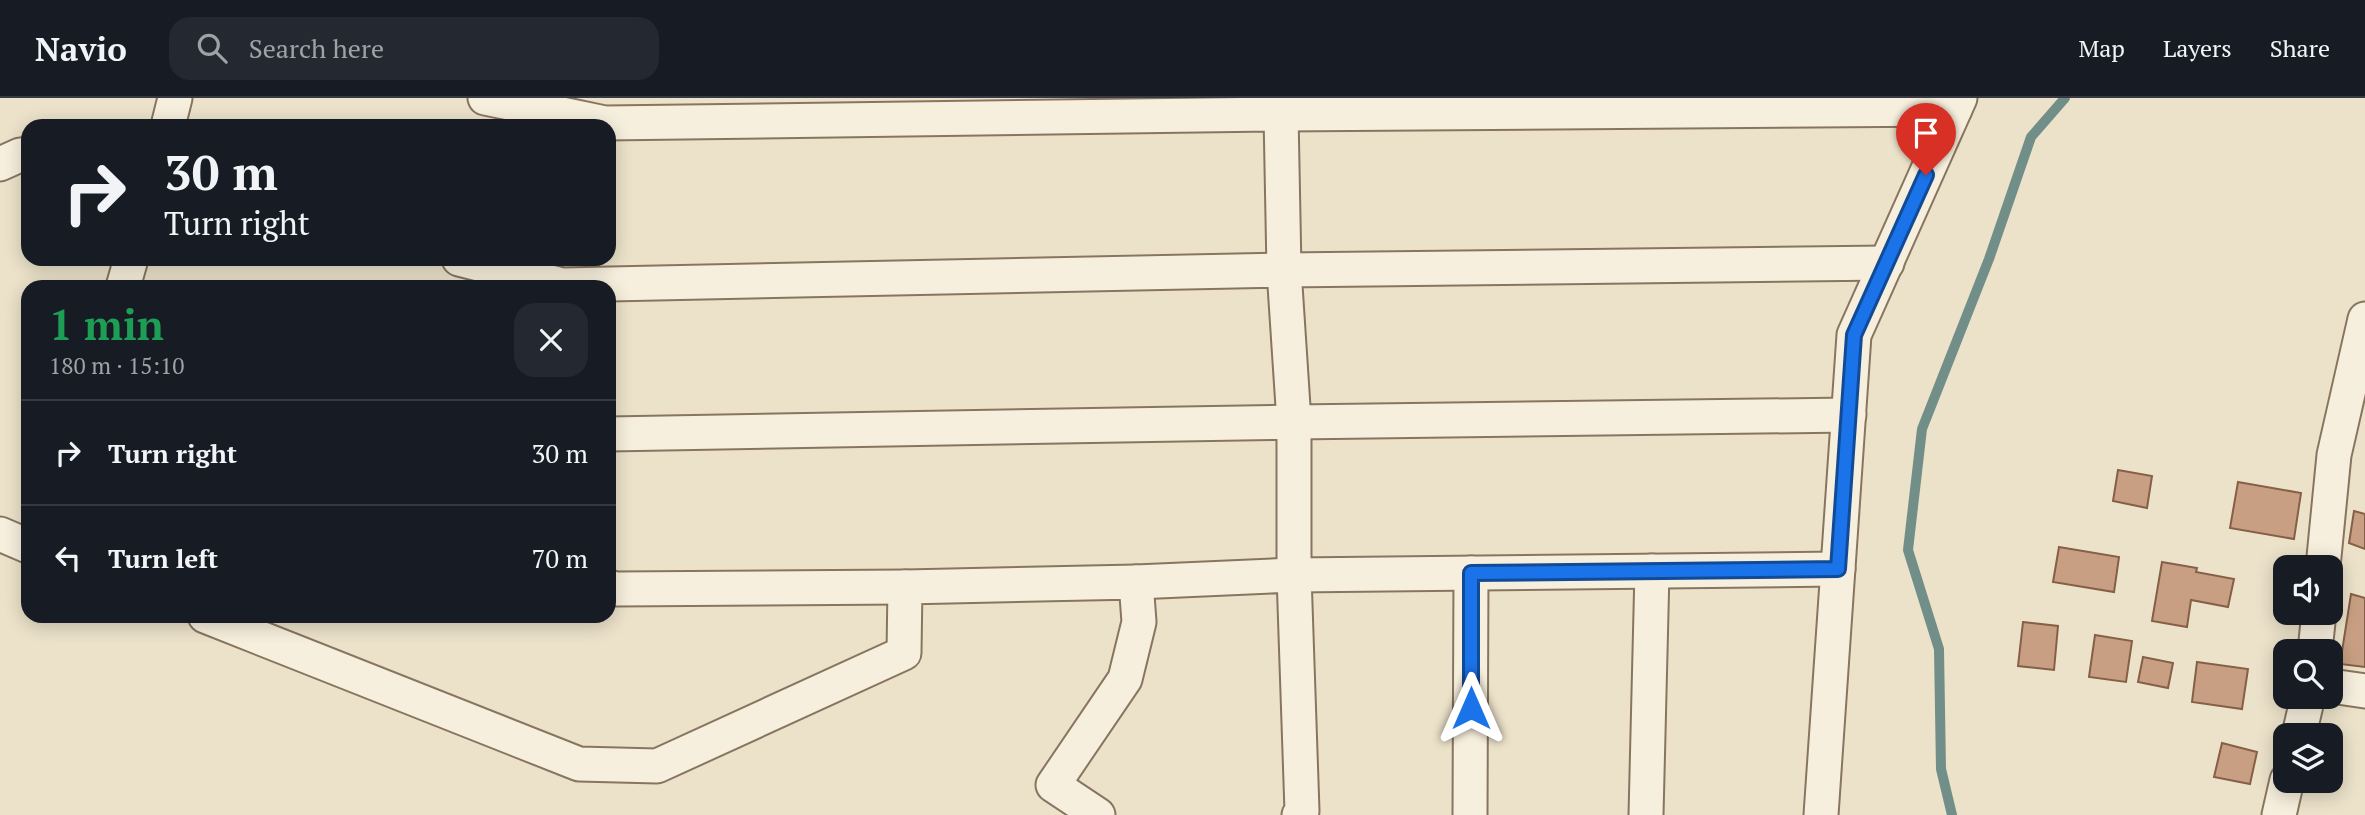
<!DOCTYPE html>
<meta charset="utf-8">
<style>
body{margin:0;font-family:"PT Serif",serif;background:#242831;color:#f1f3f6;height:100vh;display:flex;flex-direction:column;font-size:26px;white-space:nowrap}
*{box-sizing:border-box;margin:0}
p{font-size:23px;color:#9ea1a6}
.icon{flex:none;width:38px;height:38px;fill:none;stroke:currentColor;stroke-width:2;stroke-linecap:round;stroke-linejoin:round}
.map{position:relative;flex:1;overflow:hidden}
.drawer{position:absolute;left:21px;top:182px;width:595px;height:343px;display:flex;flex-direction:column;background:#171b24;border-radius:21px;box-shadow:0 4px 18px #0003}
.drawer>*{flex:none}
.top-card{position:absolute;left:21px;top:21px;width:595px;height:147px;border-radius:21px;box-shadow:0 4px 18px #0003;background:#171b24;color:#f1f3f6;overflow:hidden}
.tools{position:absolute;left:2273px;top:457px;display:grid;gap:14px}
.tools a{display:grid;place-items:center;width:70px;height:70px;border-radius:14px;background:#171b24;box-shadow:0 4px 18px #0003;font-size:35px}
.pin{position:absolute;display:grid;place-items:center;width:60px;height:60px;color:#fff;margin:-72px -30px;border-radius:50% 50% 50% 0;rotate:-45deg;box-shadow:0 0 7px #0007}
.pin .icon{rotate:45deg}
.me{position:absolute;width:77px;margin:-38px;rotate:0deg;stroke-linejoin:round;filter:drop-shadow(0 0 5px #0008)}
.turn{display:flex;align-items:center;gap:24px;height:147px;padding:0 28px;font-size:32px}
.turn .icon{width:91px;height:91px;stroke-width:2.5}
.turn b{display:block;font-size:49px;line-height:60px}
.round{display:grid;place-items:center;flex:none;width:74px;height:74px;border-radius:21px;background:#242831}
.head{display:flex;align-items:center;justify-content:space-between;height:119px;padding:0 28px}
h1{font-size:42px;font-weight:700;line-height:52px;color:#1e9e55}
ul{padding:0;list-style:none}
li{display:flex;align-items:center;gap:21px;height:105px;padding:0 28px;border-top:2px solid #363941}
li div{flex:1}
li b{display:block;font-size:26px}
li em{font-style:normal}
header{display:flex;align-items:center;gap:42px;box-sizing:border-box;height:98px;padding:0 35px;background:#171b24;border-bottom:2px solid #363941}
header strong{font-size:33px}
nav{display:flex;gap:38px;margin-inline-start:auto;font-size:24px}
.search{width:490px;height:63px;background:#242831;display:flex;align-items:center;gap:18px;box-sizing:border-box;padding:0 24px;border-radius:21px;color:#9ea1a6;font-size:26px}
.map>svg:first-child{display:block}
.lines{fill:none;stroke-linecap:round;stroke-linejoin:round}
.stream{stroke:#718f88;stroke-width:10}
.building{fill:#c89f82;stroke:#855f46;stroke-width:2}
.minor-casing{stroke:#88755f;stroke-width:37}
.minor{stroke:#f7efdd;stroke-width:33}
.route-casing{stroke:#114b97;stroke-width:18}
.route{stroke:#1a73e8;stroke-width:12}
</style>
<header>
<strong>Navio</strong>
<div class="search"><svg class="icon" aria-label="search" viewBox="0 0 24 24"><circle cx="10" cy="10" r="6"/><path d="M15 15l6 6"/></svg>Search here</div>
<nav><a>Map</a><a>Layers</a><a>Share</a></nav>
</header>
<div class="map">
<svg width="2365" height="717" viewBox="0 0 2365 717">
<rect width="100%" height="100%" fill="#ece2ca"/>
<g class="lines">
<!-- stream -->
<path class="stream" d="M1952,717L1941,671L1939,551L1908,452L1922,331L1989,161L2031,39L2065,0"/>
</g>
<!-- building -->
<g class="building">
<path d="M2118,372L2152,378L2147,410L2113,403Z"/>
<path d="M2238,384L2301,395L2294,441L2230,430Z"/>
<path d="M2354,413L2365,416V451L2349,445Z"/>
<path d="M2059,449L2119,459L2114,494L2053,484Z"/>
<path d="M2162,464L2197,470L2196,474L2234,481L2228,509L2191,502L2187,529L2152,523Z"/>
<path d="M2351,496L2365,500V569L2340,566Z"/>
<path d="M2023,524L2058,528L2054,572L2018,568Z"/>
<path d="M2095,537L2132,543L2126,584L2089,579Z"/>
<path d="M2143,559L2173,565L2168,590L2138,584Z"/>
<path d="M2197,564L2248,571L2242,611L2192,604Z"/>
<path d="M2222,645L2257,654L2250,686L2214,679Z"/>
</g>
<g class="lines">
<defs>
<g id="minor">
<path d="M485,0L605,25L1281,16L1284,172L1887,165"/>
<path d="M1281,0V16L1955,11"/>
<path d="M168,28L175,0"/>
<path d="M0,66L20,57L28,56"/>
<path d="M459,161L562,187L1284,172L1294,324L1849,317"/>
<path d="M123,189L131,161"/>
<path d="M609,336L1294,324V477L1838,471"/>
<path d="M0,436L28,448"/>
<path d="M2323,469L2334,357L2365,221"/>
<path d="M1136,484L1294,477L1302,713L1299,717"/>
<path d="M609,489L616,491L905,489"/>
<path d="M205,518L579,666L657,668L904,555L905,489L1136,484L1139,524L1125,581L1053,687L1098,717"/>
<path d="M2315,553L2319,514"/>
<path d="M2331,588L2365,593"/>
<path d="M2299,637L2308,598"/>
<path d="M1470,717L1471,475"/>
<path d="M1646,717L1652,473"/>
<path d="M1821,717L1854,237L1960,0"/>
<path d="M2279,717L2287,682"/>
</g>
</defs>
<!-- minor casing -->
<use href="#minor" class="minor-casing"/>
<!-- minor -->
<use href="#minor" class="minor"/>
</g>
<g class="lines">
<defs>
<path id="route" d="M1471,610V475L1838,471L1854,237L1926,77"/>
</defs>
<!-- route casing -->
<use href="#route" class="route-casing"/>
<!-- route -->
<use href="#route" class="route"/>
</g>
</svg>
<div class="tools">
<a><svg class="icon" aria-label="sound" viewBox="0 0 24 24"><path d="M4 9h4l5-4v14l-5-4H4zM17 9q2 3 0 6"/></svg></a>
<a><svg class="icon" aria-label="search" viewBox="0 0 24 24"><circle cx="10" cy="10" r="6"/><path d="M15 15l6 6"/></svg></a>
<a><svg class="icon" aria-label="layers" viewBox="0 0 24 24"><path d="M12 4l9 5-9 5-9-5zM3 14l9 5 9-5"/></svg></a>
</div>
<div class="pin" style="left:1926px;top:77px;background:#d93025"><svg class="icon" aria-label="arrive" viewBox="0 0 24 24"><path d="M6 21V4h12l-3 4 3 4H6"/></svg></div>
<svg class="me" style="left:1471px;top:610px" viewBox="-20 -20 40 40"><path d="M0-17L14 15 0 8-14 15z" fill="#1a73e8" stroke="#fff" stroke-width="4"/></svg>
<div class="top-card">
<div class="turn"><svg class="icon" aria-label="right" viewBox="0 0 24 24"><path d="M7 20v-9h11M14 6l5 5-5 5"/></svg><div><b>30 m</b>Turn right</div></div>
</div>
<section class="drawer">
<div class="head"><div><h1>1 min</h1><p>180 m · 15:10</p></div><a class="round"><svg class="icon" aria-label="close" viewBox="0 0 24 24"><path d="M6 6l12 12M18 6L6 18"/></svg></a></div>
<ul>
<li><svg class="icon" aria-label="right" viewBox="0 0 24 24"><path d="M7 20v-9h11M14 6l5 5-5 5"/></svg><div><b>Turn right</b></div><em>30 m</em></li>
<li><svg class="icon" aria-label="left" viewBox="0 0 24 24"><path d="M17 20v-9H6M10 6l-5 5 5 5"/></svg><div><b>Turn left</b></div><em>70 m</em></li>
</ul>
</section>
</div>
